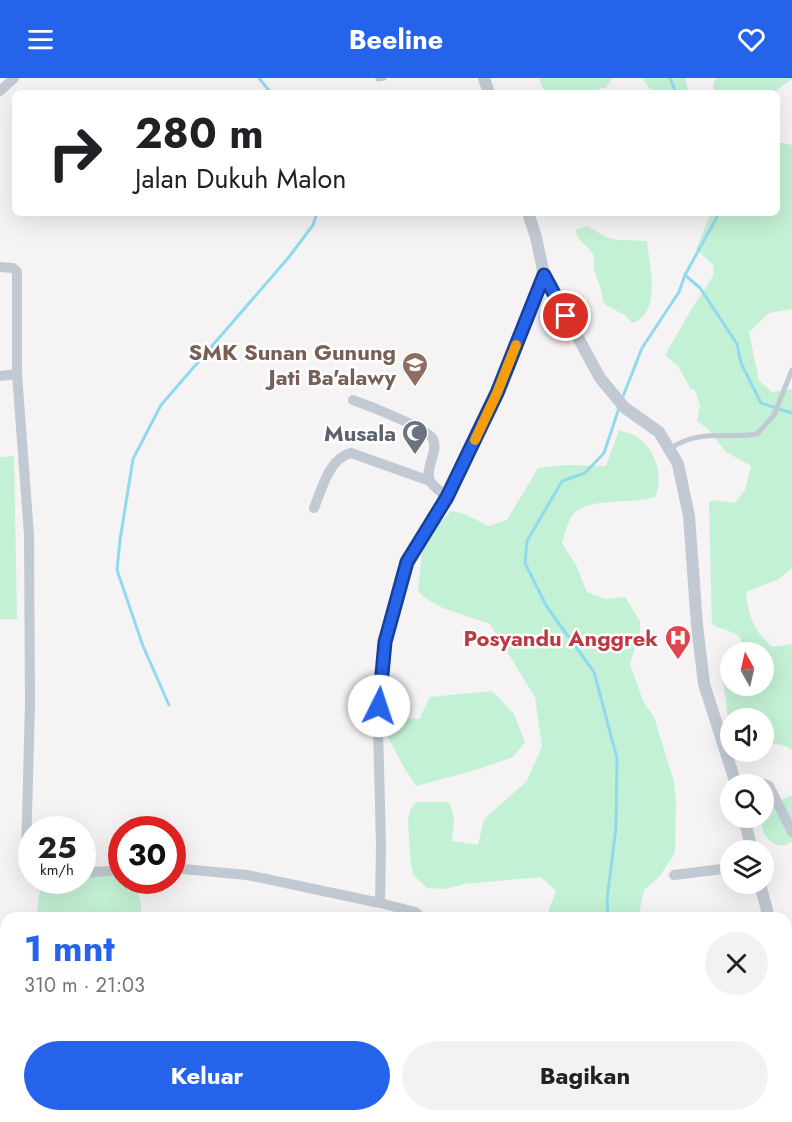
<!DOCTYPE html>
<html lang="id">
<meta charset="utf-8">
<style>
body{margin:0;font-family:Jost,sans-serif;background:#f2f2f2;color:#202124;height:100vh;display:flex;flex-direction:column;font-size:22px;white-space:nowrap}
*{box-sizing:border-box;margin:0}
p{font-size:20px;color:#757577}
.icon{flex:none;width:33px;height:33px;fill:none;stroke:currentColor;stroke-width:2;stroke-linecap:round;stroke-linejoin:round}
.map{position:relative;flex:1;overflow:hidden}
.panel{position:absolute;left:0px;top:834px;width:792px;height:210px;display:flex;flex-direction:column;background:#fff;border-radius:18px 18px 0 0;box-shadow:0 6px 24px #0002}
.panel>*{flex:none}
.banner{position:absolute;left:12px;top:12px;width:768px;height:126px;border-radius:9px;box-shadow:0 6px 24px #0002;background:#fff;color:#202124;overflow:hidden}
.needle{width:39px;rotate:352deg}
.controls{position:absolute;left:720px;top:564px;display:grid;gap:12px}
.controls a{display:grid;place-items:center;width:54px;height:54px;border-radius:50%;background:#fff;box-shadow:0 6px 24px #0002;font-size:30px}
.speed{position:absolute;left:18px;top:738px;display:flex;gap:12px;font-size:30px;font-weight:700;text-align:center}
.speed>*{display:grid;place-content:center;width:78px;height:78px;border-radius:50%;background:#fff;box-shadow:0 6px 24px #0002;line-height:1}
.speed small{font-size:15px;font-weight:400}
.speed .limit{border:9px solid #d22;background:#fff;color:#111}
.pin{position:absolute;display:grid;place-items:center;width:51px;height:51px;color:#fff;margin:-26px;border:3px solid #fff;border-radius:50%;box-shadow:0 2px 6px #0007}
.me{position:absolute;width:66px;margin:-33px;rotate:4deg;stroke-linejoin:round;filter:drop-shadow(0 0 4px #0008)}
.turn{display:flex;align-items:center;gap:21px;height:126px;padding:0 24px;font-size:27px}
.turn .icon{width:78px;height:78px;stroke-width:2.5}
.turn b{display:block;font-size:42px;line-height:51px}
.round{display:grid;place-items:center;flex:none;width:63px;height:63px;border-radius:32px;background:#f2f2f2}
.summary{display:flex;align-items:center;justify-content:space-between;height:102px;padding:0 24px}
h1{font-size:36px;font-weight:700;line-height:45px;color:#2563eb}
.cta{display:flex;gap:12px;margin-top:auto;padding:12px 24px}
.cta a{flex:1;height:69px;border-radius:36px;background:#2563eb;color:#fff;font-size:24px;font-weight:700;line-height:69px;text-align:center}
.cta a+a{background:#f2f2f2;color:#202124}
header{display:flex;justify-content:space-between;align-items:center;height:78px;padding:0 24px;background:#2563eb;color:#fff;font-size:27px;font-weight:700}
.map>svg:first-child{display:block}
.green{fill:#c3f1d5}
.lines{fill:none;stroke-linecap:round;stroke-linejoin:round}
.stream{stroke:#90daee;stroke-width:3}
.service{stroke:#c1cad2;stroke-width:5}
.minor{stroke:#c1cad2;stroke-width:10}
.tertiary{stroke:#c1cad2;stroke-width:12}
.route-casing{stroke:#184099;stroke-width:15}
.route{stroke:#2563eb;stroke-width:10}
.slow{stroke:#f59e0b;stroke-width:10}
.labels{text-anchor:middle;stroke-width:5;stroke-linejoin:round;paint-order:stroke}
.education-label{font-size:22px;font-weight:bold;fill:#785e54;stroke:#fff;text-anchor:end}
.worship-label{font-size:22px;font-weight:bold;fill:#5b616d;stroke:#fff;text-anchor:end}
.health-label{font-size:22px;font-weight:bold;fill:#be3a42;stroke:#fff;text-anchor:end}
</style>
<header><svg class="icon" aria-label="menu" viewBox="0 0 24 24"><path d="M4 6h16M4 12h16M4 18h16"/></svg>Beeline<svg class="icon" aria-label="heart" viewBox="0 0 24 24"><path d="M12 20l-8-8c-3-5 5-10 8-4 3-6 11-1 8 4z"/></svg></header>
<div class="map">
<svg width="792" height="1044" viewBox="0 0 792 1044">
<rect width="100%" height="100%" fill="#f5f3f3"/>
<!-- green -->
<g class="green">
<path d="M539,0H612L606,10H600L601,15H545Z"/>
<path d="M643,0H685L689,15C669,15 652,21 643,0Z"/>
<path d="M716,0H792V1L773,15H714L713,8Z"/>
<path d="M777,64L792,67V231L769,235L749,254L759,303L772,314L792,311V490L777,502L746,514C749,539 753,552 772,569L792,566V672C785,665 773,666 764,666V640H730V647L728,640L725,615L720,591L730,589V608H764V574H745L740,559C732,552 721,552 712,546L709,430V424L714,422L735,425L745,412L751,388L726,374L708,351L697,343L700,328L695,312L690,310L678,288L665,277L691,232L713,198L714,188L696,171L711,135H777Z"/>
<path d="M587,148L608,160L619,162L647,163C649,187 663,236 632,245L625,237L607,228L603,224C603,211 597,203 594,191C593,186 595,181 593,176C588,167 577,164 576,152Z"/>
<path d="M619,352C625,354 632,355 637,359C656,371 664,400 655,419C633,427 586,418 572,438C567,445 565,456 562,465L577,489L587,514L605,521L625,519L640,543V553L630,586L643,623L654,639L674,704L676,724L675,775L659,799L644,812L638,840H546L556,813L541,799L464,806L446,811L427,810L413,797L410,779L408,742L410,732L417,724H449L454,739L452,763L478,767L484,741L526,704L542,669L535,619L490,546L443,530L425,520L418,513L422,475L430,455L451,433L462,435L489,448L507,442L538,390L566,387L606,388Z"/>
<path d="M14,378L17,541H0V379Z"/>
<path d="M492,613L514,636L525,664L513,679L479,691L416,708L402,686L386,655L389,638L419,641L430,619Z"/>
<path d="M792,717V763C783,772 769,766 764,755C762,750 762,744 761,740H764V720L781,722Z"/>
<path d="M83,790L121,793L122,802L133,803L141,824V840H36L41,803L82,802Z"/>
<path d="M6,908V1038H710L713,1043L716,1044H0V909Z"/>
</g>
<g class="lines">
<!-- stream -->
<g class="stream">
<path d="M259,0L271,15"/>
<path d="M670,0L676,15"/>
<path d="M685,197L700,210L737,266L741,285L761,325L792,335"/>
<path d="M622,321L642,270L679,214L685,197L718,137L717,135"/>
<path d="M169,627L143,568L117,492L120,462L133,381L161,327L289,179L313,147L317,135"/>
<path d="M608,840L607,822L616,749L617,680L594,594L547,529L525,485L527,463L562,403L585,395L604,375L619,330"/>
<path d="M600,1044L602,1038"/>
</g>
<!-- service -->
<g class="service">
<path d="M378,1L384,0"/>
<path d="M671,370C699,351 725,361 757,356L774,337L792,292"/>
</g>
<!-- minor -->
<g class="minor">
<path d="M0,13L14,0"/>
<path d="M0,189L13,190L17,194V296L29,457L30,626L26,774L29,791L32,793"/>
<path d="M0,298L17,296"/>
<path d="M353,322C367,327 427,350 433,361C439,374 424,390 430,403C433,409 443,415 447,419"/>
<path d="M314,430C322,411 329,380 351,375L430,403"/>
<path d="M736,706H764L769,708L792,754"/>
<path d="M172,790L247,797L380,825"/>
<path d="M82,795L122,792"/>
<path d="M674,797L730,790"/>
<path d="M423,840L415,834L380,825L381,768L378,649L385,564L407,484L447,419L497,315L544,197"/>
</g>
<!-- tertiary -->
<g class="tertiary">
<path d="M484,0L489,15"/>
<path d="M528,135L536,159L544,197L600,300L625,330L659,354L678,386L689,438L697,547L704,606L736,706"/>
<path d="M744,740L752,772"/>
<path d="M760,806L769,840"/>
<path d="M786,907L792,930"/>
</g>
</g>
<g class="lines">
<defs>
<path id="route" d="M379,628L385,564L407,484L447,419L497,315L544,197L566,238"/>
</defs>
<!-- route casing -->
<use href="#route" class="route-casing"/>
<!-- route -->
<use href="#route" class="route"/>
<!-- slow -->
<path class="slow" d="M475,362L497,315L516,267"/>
</g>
<!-- icons -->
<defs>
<symbol id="school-pin" viewBox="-11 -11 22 30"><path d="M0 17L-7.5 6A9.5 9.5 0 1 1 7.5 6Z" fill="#8d6e63" stroke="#fff"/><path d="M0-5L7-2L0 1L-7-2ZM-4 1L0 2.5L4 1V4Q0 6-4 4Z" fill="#fff"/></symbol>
<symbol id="mosque-pin" viewBox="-11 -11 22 30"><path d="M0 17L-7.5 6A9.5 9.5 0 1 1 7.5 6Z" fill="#6b7280" stroke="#fff"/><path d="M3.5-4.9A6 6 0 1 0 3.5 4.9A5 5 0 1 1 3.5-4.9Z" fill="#fff"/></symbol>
<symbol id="hospital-pin" viewBox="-11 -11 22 30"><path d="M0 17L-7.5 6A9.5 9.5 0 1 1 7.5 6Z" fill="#e0444e" stroke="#fff"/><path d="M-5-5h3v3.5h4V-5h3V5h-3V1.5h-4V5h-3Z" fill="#fff"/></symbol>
</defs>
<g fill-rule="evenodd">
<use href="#school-pin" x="400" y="272" width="30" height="40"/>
<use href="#mosque-pin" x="400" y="340" width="30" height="40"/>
<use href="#hospital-pin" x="663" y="545" width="30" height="40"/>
</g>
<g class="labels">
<!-- education labels -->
<g class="education-label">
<text x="396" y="282">SMK Sunan Gunung<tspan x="396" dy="25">Jati Ba'alawy</tspan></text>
</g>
<!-- worship labels -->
<g class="worship-label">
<text x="396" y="363">Musala</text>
</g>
<!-- health labels -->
<g class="health-label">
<text x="658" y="568">Posyandu Anggrek</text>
</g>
</g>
</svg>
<div class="controls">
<a><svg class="needle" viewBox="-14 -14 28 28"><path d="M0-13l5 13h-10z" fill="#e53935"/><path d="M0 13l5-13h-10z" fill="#757577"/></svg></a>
<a><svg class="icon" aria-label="sound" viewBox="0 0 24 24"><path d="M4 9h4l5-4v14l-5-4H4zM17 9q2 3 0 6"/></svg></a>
<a><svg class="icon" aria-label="search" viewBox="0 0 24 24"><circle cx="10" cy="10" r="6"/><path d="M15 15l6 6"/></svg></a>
<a><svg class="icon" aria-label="layers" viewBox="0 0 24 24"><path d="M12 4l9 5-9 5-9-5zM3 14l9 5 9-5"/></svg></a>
</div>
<div class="speed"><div>25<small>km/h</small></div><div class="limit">30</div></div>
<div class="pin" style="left:566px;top:238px;background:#d93025"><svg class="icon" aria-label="arrive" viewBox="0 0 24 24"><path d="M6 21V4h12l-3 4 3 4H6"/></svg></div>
<svg class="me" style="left:379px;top:628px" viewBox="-20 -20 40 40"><circle r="19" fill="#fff"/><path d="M0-13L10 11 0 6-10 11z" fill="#2563eb"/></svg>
<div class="banner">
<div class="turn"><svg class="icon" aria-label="right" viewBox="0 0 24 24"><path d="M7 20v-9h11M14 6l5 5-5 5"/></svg><div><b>280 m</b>Jalan Dukuh Malon</div></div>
</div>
<section class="panel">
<div class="summary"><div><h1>1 mnt</h1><p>310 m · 21:03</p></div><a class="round"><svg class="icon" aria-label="close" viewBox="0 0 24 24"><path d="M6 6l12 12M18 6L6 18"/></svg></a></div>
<div class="cta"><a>Keluar</a><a>Bagikan</a></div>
</section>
</div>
